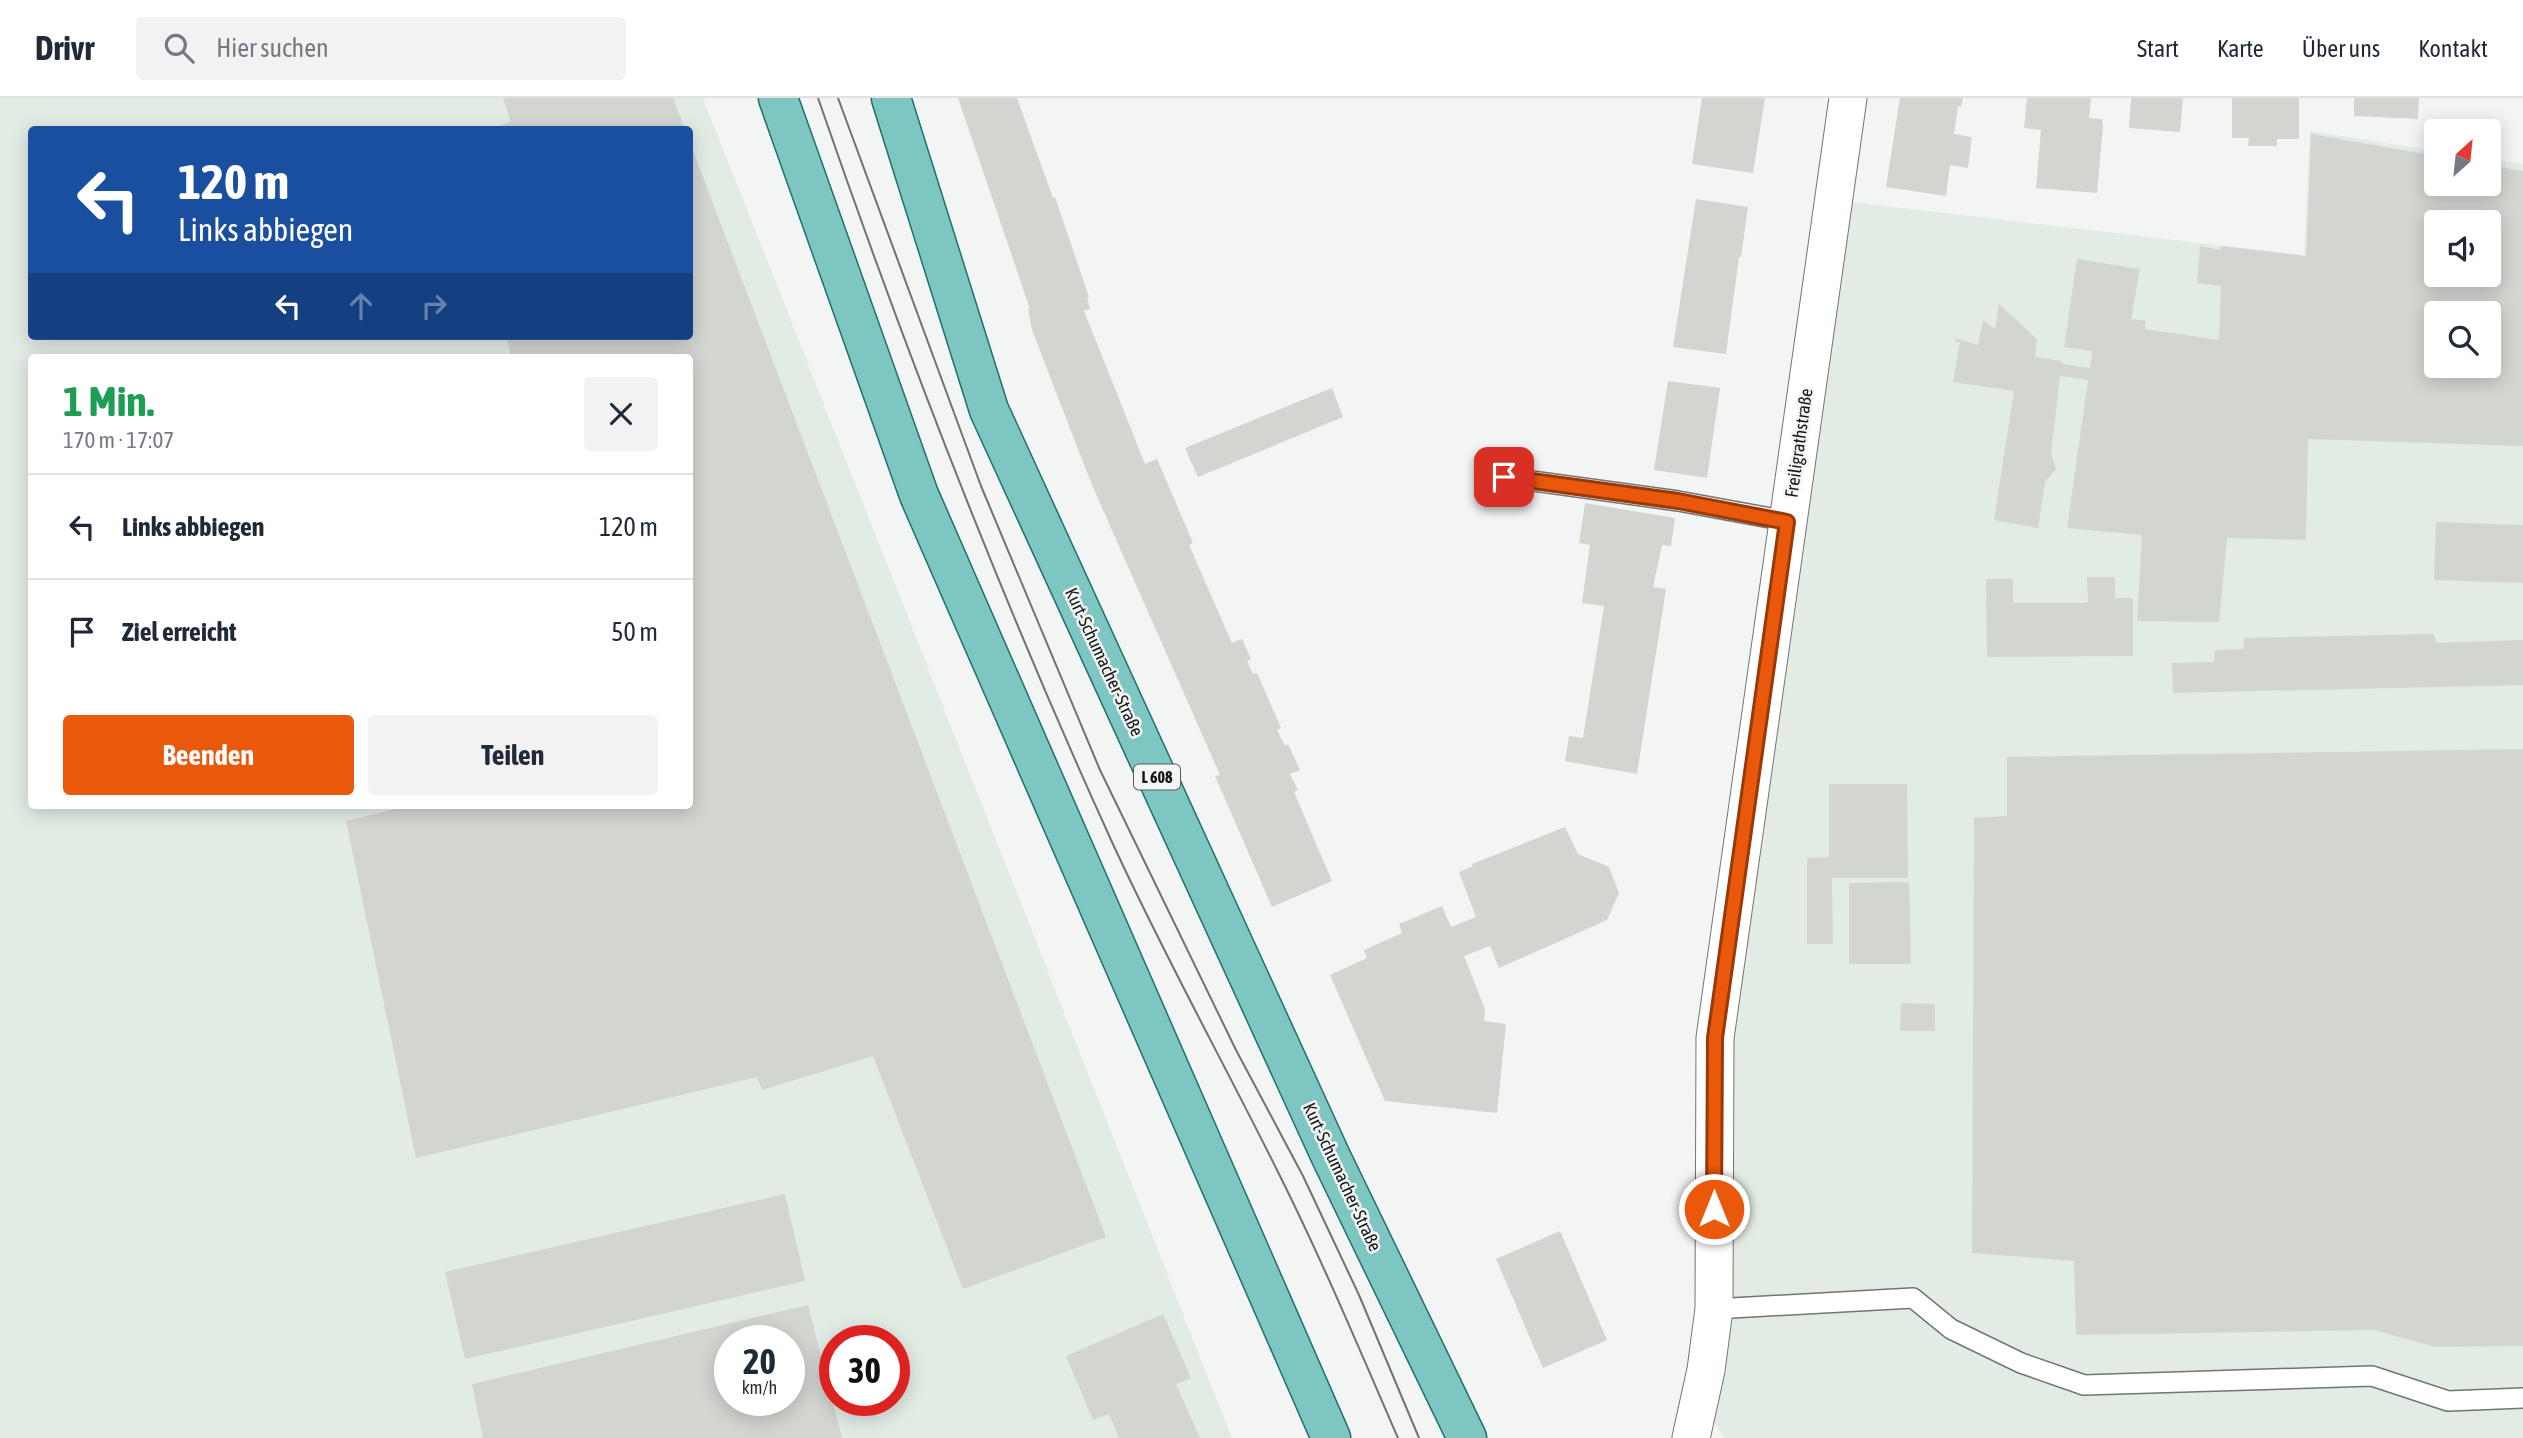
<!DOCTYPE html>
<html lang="de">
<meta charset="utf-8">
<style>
body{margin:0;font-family:"Asap Condensed",sans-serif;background:#f2f2f3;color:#1f2937;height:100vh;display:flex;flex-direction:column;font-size:26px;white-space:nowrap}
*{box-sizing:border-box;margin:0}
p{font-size:23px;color:#747a83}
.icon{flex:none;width:38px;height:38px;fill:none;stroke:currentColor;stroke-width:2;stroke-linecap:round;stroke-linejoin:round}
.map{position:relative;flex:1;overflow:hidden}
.side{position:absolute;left:28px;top:256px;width:665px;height:455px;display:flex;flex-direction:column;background:#fff;border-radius:7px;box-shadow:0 4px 18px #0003}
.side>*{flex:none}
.guide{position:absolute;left:28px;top:28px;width:665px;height:214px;border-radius:7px;box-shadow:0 4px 18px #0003;background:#1a4fa0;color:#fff;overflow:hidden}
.needle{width:46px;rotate:27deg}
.fabs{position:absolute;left:2424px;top:21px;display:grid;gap:14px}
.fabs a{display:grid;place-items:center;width:77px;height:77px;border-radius:7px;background:#fff;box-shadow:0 4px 18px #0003;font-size:35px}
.speed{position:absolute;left:714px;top:1227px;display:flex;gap:14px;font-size:35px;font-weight:700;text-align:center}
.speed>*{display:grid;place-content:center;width:91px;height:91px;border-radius:50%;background:#fff;box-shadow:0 4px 18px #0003;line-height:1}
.speed small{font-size:18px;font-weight:400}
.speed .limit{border:10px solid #d22;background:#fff;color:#111}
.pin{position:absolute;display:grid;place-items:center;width:60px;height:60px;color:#fff;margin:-30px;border-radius:14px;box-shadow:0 4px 10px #0006}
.me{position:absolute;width:77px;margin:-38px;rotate:0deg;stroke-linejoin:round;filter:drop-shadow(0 0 5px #0008)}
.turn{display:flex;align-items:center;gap:24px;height:147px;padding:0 35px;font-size:32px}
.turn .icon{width:91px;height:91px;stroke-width:2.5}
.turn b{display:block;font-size:49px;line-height:60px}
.lanes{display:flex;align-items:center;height:66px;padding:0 35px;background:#0003;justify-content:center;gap:35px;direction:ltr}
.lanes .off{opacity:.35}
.round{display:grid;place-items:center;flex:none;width:74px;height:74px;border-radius:7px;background:#f2f2f3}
.headline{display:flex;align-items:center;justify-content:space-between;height:119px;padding:0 35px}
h1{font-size:42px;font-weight:700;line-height:52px;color:#1e9e55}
.action{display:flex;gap:14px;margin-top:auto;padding:14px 35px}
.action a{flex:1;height:80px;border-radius:7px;background:#ea580c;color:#fff;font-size:28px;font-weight:700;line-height:80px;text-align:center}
.action a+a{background:#f2f2f3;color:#1f2937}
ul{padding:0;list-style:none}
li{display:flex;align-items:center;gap:21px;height:105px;padding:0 35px;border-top:2px solid #e0e1e3}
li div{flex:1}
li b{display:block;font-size:26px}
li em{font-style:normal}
header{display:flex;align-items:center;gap:42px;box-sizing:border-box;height:98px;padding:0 35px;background:#fff;border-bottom:2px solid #e0e1e3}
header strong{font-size:33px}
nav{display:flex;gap:38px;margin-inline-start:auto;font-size:24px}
.search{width:490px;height:63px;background:#f2f2f3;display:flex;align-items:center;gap:18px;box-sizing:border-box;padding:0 24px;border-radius:7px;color:#747a83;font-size:26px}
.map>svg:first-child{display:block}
.built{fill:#e2ece5;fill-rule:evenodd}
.building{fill:#d3d5d1;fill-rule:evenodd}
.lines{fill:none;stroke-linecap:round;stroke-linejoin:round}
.service-casing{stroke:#727573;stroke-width:22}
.minor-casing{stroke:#727573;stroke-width:39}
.primary-casing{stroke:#21706b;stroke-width:41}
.service{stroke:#fff;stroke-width:19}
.minor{stroke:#fff;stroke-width:37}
.primary{stroke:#7dc6c1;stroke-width:38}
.tram{stroke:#717271;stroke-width:2}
.route-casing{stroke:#983908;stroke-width:18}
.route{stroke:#ea580c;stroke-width:12}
.labels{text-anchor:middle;stroke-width:5;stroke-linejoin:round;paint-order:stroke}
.shield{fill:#f2f5f3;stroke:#595a59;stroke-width:2}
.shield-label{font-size:16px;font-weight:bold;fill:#171817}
.street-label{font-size:18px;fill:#171817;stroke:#f2f5f3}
</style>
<header>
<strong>Drivr</strong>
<div class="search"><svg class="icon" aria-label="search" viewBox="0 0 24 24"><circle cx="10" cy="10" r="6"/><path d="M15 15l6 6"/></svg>Hier suchen</div>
<nav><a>Start</a><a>Karte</a><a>Über uns</a><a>Kontakt</a></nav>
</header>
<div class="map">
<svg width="2523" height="1340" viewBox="0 0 2523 1340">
<rect width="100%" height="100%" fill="#f2f5f3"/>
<!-- built -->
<g class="built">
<path d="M0,0H703L1232,1340H0ZM32,32H690V238H32ZM32,259H690V707H32ZM730,1242H789V1302H730ZM835,1242H894V1302H835Z"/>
<path d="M2310,33L2436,53V86H2488L2489,61L2523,66V1340H1724L1704,1309L1728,983L1842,103L2304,157ZM2436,124H2488V177H2436ZM2436,215H2488V268H2436Z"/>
</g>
<!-- building -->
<g class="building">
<path d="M503,0H673L685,32H489L511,24Z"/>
<path d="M958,0H1017L1053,100L1055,99L1089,199L1087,200L1090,211L1084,213L1145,366L1157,361L1193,445L1189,447L1232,545L1242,541L1251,561L1247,563L1253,576L1257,575L1281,630L1277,632L1285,648L1288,646L1300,672L1290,676L1298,692L1294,694L1332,783L1272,809L1215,678L1220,677L1092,387L1069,328L1032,232L1028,211H1030Z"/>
<path d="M1702,0H1765L1753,75L1692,66Z"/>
<path d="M1900,0H1963L1961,9L1958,8L1954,36L1972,39L1968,70L1950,67L1946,98L1886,89Z"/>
<path d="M2027,0H2091L2089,20L2102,21L2103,28L2097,95L2036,90L2041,32L2024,30Z"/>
<path d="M2131,0H2183L2180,34L2129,30Z"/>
<path d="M2232,0H2299V41H2277V48H2248L2249,40H2232Z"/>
<path d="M2354,0H2419L2418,21L2354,18Z"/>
<path d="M2311,36L2436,58V86H2488V67L2523,73V348L2308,341L2306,442L2227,440L2219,524L2137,523L2142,437L2067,430L2088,282L2060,278L2051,355L2056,371L2045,384L2038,430L1994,422L2014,293L1953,284L1960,244H1956L1955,240L1978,247L1983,222L1995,231L1999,206L2037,241L2035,259L2061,263L2062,266L2090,270L2092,253L2064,249L2077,161L2140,171L2131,221L2146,223L2145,231L2219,242L2221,188L2197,185L2200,148L2221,152V148L2306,158ZM2436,124H2488V177H2436ZM2436,215H2488V268H2436Z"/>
<path d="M690,45L1106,1139L963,1191L873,958L762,992L757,979L416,1060L346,723L412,707H690V259H511L506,238H690Z"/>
<path d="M1696,101L1748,109L1741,159H1739L1726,256L1673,249Z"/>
<path d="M1668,283L1720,290L1707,380L1654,372Z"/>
<path d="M1332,290L1343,319L1198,379L1185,350Z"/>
<path d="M1585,405L1675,420L1671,448L1662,447L1653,489L1666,491L1637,676L1565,663L1569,638L1583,640L1604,508L1582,505L1590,447L1579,445Z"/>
<path d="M2436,424L2523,427V485L2434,482Z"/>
<path d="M2087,479H2115V500H2133V558L1987,559L1986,481H2013V505H2084L2088,504Z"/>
<path d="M2434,536L2436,545L2523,542V587L2173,595L2172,565L2214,564L2215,552L2243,551L2244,540Z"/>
<path d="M2523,651V1248L2435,1249L2374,1232L2076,1237L2074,1163L1972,1155L1974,720L2007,718V659Z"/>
<path d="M1829,686H1907L1908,780H1832L1833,846H1807V760L1829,759Z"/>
<path d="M1565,729L1578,756L1609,769L1619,795L1607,822L1499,870L1490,848L1464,858L1485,911L1484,923L1506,926L1497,1015L1385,1003L1330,877L1367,860L1364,852L1402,835L1399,826L1442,808L1451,829L1476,819L1459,774L1473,768L1472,766Z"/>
<path d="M1909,784L1911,866H1849V785Z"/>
<path d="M1901,905L1935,906V933H1900Z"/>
<path d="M785,1096L805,1183L465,1261L445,1174Z"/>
<path d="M1560,1133L1607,1242L1543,1270L1496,1161Z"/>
<path d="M808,1207L842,1340H483L472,1286ZM730,1242H789V1302H730Z"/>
<path d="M1163,1216L1191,1280L1176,1286L1200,1340H1119L1109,1316L1093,1322L1066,1258Z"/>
</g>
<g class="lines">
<defs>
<g id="service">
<path d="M1504,379L1678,403L1787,423"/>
<path d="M1714,1211L1913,1200L1951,1231L2021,1265L2084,1287L2372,1278L2448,1303L2523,1300"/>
</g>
<path id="minor" d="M1691,1340L1706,1272L1714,1211L1715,940L1848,0"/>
<g id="primary">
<path d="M778,0L919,397L1331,1340"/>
<path d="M891,0L989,312L1331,1059L1467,1340"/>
</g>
</defs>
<!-- service casing -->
<use href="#service" class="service-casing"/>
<!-- minor casing -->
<use href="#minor" class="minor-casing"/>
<!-- primary casing -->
<use href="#primary" class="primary-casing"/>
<!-- service -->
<use href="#service" class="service"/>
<!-- minor -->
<use href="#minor" class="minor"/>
<!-- primary -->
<use href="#primary" class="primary"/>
<!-- tram -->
<g class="tram">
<path d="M818,0C905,252 1001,501 1112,744C1162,853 1220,958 1274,1066C1319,1155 1358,1248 1398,1340"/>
<path d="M838,0L981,388L1100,672L1236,952L1303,1078L1359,1197L1419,1340"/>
</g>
</g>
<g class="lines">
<defs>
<path id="route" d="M1504,379L1678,403L1787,424L1715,940L1714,1111"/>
</defs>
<!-- route casing -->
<use href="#route" class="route-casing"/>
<!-- route -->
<use href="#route" class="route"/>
</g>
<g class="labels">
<!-- shield labels -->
<rect class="shield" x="1134" y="666.5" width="46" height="25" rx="5"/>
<g class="shield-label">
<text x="1157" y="685">L 608</text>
</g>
<!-- street labels -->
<g class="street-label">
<text transform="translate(1799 345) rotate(-82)" y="6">Freiligrathstraße</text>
<text transform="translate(1104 564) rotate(65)" y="6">Kurt-Schumacher-Straße</text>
<text transform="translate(1342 1079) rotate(65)" y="6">Kurt-Schumacher-Straße</text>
</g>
</g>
</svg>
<div class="fabs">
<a><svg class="needle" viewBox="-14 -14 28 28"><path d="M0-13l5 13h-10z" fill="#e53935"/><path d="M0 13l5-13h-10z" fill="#747a83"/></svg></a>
<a><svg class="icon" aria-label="sound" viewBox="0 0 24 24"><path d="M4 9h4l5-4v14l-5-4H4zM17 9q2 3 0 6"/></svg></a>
<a><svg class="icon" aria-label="search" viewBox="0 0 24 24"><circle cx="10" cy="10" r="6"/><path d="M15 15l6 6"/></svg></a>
</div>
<div class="speed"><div>20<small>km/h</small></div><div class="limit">30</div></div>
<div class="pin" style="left:1504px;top:379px;background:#d93025"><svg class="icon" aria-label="arrive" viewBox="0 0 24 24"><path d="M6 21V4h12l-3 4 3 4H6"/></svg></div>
<svg class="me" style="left:1714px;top:1111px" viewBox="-20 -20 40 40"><circle r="17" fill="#ea580c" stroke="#fff" stroke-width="3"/><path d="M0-11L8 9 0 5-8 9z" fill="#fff"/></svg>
<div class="guide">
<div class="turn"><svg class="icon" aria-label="left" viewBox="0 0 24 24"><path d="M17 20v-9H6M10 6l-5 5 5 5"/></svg><div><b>120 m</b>Links abbiegen</div></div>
<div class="lanes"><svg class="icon" aria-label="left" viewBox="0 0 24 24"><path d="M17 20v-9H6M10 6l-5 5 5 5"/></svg><svg class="icon off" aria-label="ahead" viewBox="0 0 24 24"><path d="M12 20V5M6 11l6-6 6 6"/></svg><svg class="icon off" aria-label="right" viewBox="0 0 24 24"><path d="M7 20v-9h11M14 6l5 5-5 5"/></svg></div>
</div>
<section class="side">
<div class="headline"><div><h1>1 Min.</h1><p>170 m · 17:07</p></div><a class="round"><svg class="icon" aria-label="close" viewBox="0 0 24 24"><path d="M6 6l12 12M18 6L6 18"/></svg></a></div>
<ul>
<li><svg class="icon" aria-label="left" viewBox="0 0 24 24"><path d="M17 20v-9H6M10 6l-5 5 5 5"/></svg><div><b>Links abbiegen</b></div><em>120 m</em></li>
<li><svg class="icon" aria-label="arrive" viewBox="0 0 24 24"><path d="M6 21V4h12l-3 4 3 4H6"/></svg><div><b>Ziel erreicht</b></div><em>50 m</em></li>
</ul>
<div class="action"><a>Beenden</a><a>Teilen</a></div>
</section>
</div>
